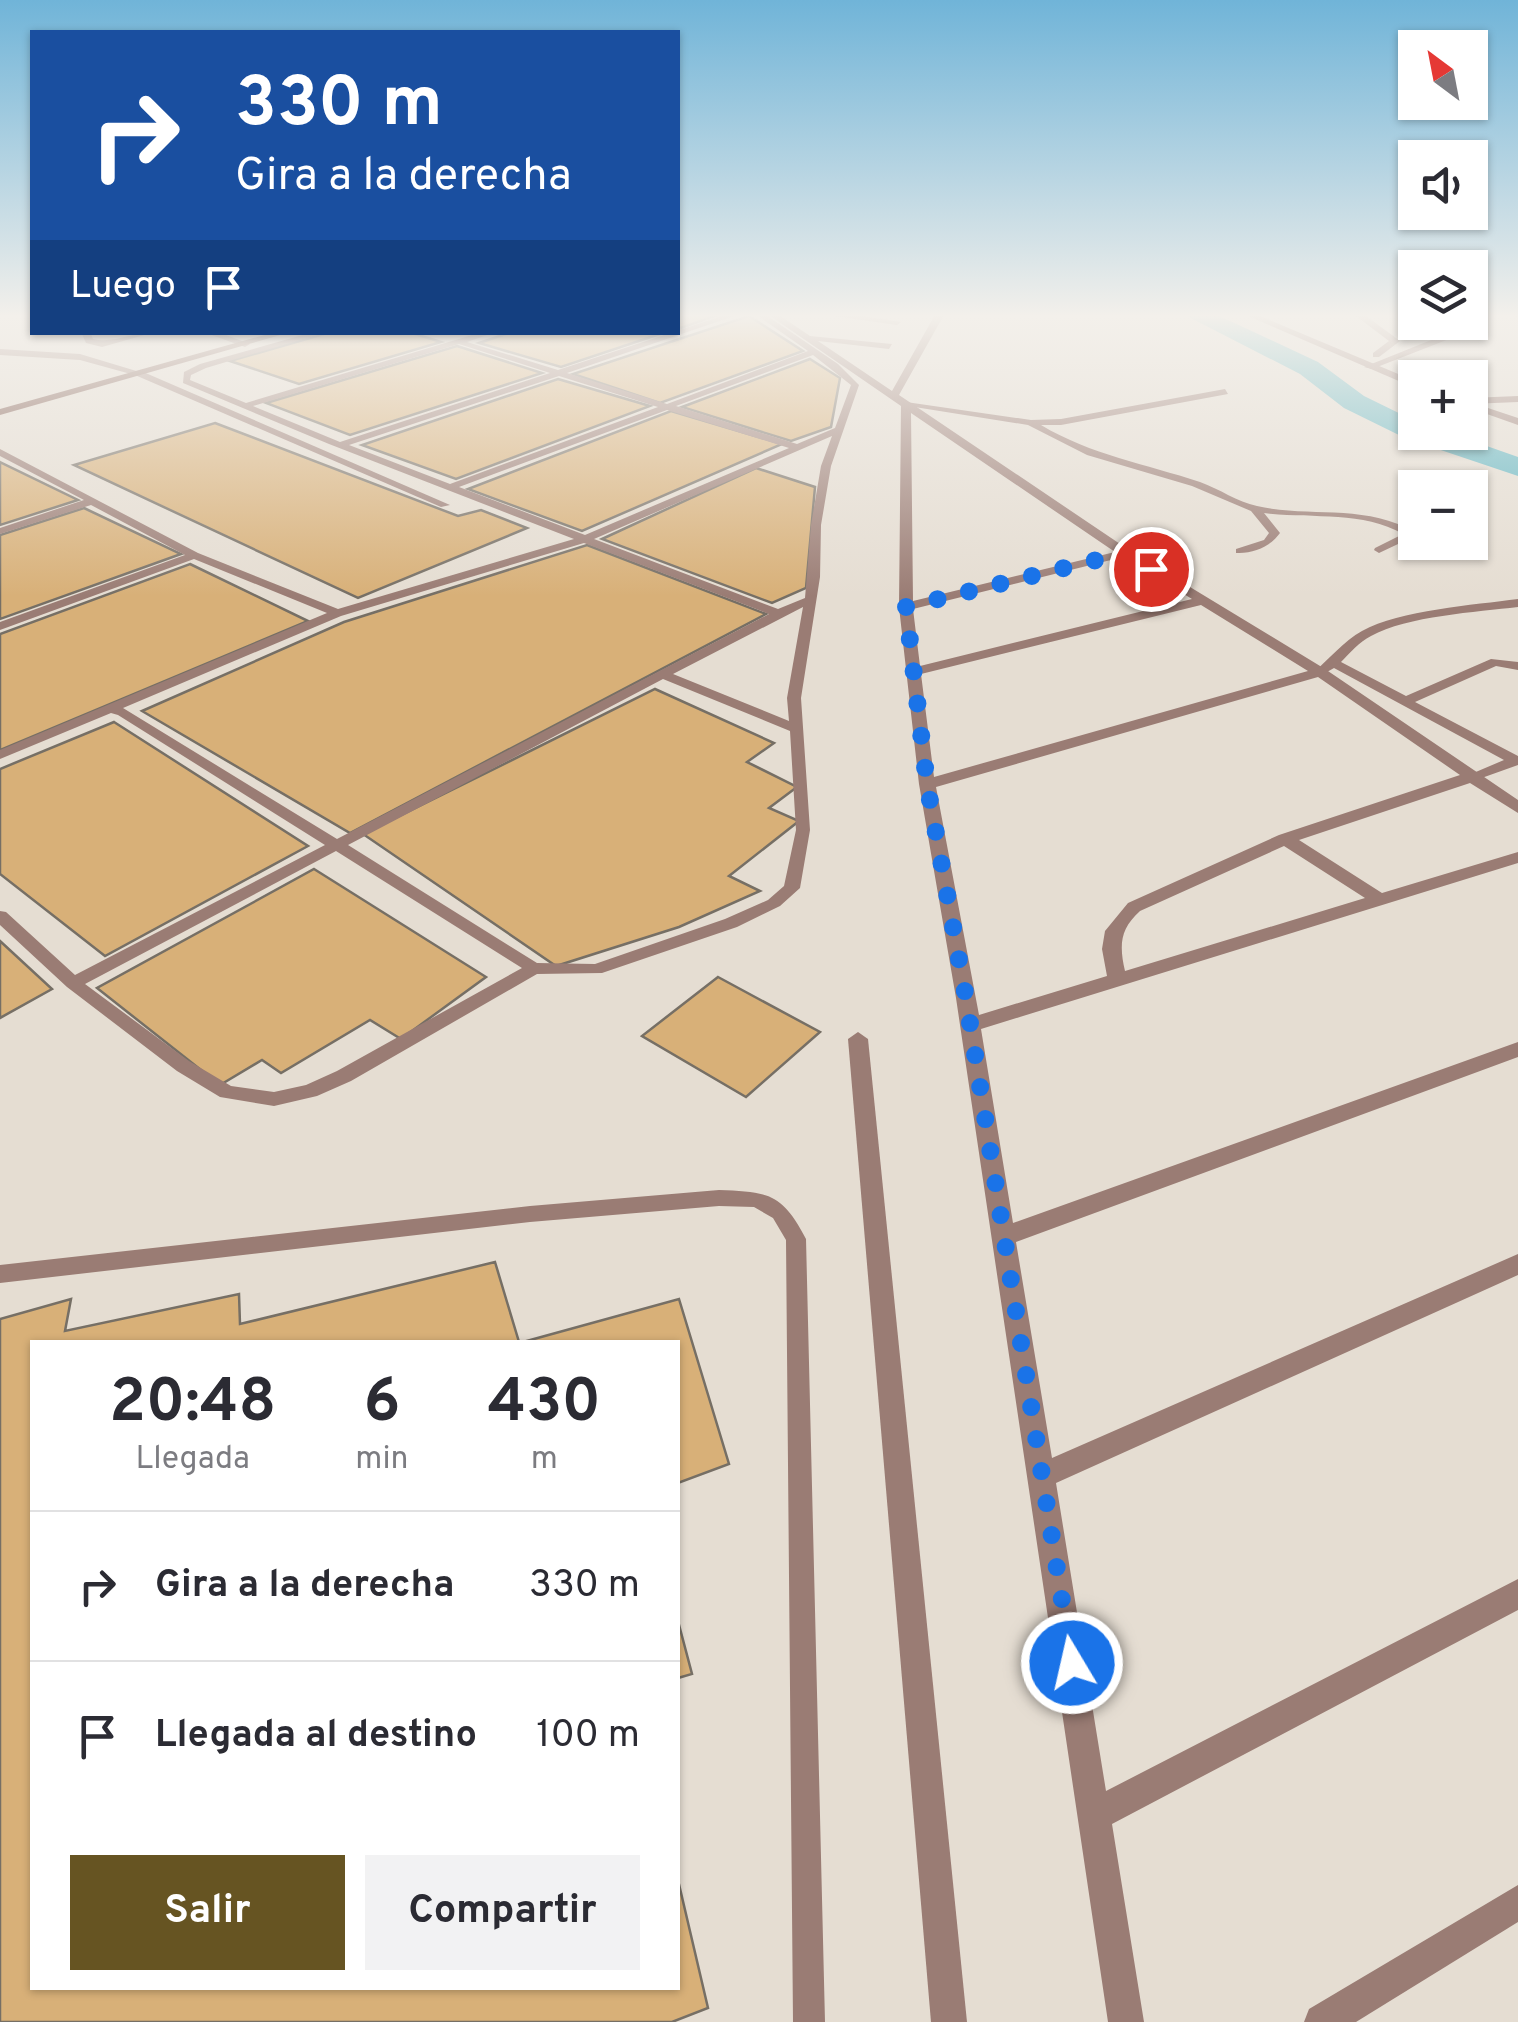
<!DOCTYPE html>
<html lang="es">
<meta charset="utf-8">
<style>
body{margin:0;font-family:Overpass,sans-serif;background:#f2f2f3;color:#2b2b33;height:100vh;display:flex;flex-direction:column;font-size:38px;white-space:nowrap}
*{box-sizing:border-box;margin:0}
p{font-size:32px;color:#7c7c81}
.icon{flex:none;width:55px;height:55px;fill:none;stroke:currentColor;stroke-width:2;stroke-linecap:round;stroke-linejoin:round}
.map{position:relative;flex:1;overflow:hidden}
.details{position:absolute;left:30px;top:1340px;width:650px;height:650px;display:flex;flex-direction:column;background:#fff;border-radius:0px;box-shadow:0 2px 8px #0004}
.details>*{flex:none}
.hud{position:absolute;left:30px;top:30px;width:650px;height:305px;border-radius:0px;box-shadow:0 2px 8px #0004;background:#1a4fa0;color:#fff;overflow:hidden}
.needle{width:65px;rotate:328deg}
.fabs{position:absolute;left:1398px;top:30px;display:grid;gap:20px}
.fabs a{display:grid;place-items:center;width:90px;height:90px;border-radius:0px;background:#fff;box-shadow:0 2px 8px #0004;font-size:50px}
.pin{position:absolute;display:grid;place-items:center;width:85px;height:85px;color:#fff;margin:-42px;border:5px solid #fff;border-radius:50%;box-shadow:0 2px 10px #0007}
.me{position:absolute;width:110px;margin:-55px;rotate:351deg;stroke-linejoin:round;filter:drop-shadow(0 0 8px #0008)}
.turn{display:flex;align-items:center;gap:35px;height:210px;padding:0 40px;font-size:45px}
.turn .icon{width:130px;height:130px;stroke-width:2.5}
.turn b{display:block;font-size:70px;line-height:85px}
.then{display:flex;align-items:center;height:95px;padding:0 40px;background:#0003;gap:20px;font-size:38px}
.eta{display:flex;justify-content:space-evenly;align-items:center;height:170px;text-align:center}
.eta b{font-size:60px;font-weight:700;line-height:70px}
.action{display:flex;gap:20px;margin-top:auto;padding:20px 40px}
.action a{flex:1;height:115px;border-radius:0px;background:#665422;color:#fff;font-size:40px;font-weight:700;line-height:115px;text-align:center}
.action a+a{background:#f2f2f3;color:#2b2b33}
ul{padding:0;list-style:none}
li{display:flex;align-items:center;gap:30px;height:150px;padding:0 40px;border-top:2px solid #e1e1e2}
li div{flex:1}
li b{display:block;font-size:38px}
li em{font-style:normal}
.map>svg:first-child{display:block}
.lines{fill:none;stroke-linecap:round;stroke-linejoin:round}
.river{fill:#5db4c1;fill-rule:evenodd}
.building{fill:#d8b078;stroke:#766f65;stroke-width:2.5}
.service{fill:#9a7c74;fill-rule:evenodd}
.minor{fill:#9a7c74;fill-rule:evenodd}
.tertiary{fill:#9a7c74;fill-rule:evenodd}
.secondary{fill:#764e43;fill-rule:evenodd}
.route{stroke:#1a73e8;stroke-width:18;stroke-dasharray:0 32.4}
</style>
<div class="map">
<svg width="1518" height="2022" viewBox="0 0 1518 2022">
<rect width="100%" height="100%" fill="#e5ddd2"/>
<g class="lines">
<!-- river -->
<path class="river" d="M1181,313H1213L1318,362L1364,396L1415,421V432H1447L1518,457V476L1405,438L1344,408L1300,374Z"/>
</g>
<!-- building -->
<g class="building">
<path d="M678,313H723L678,329Z"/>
<path d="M749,316L803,351L660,403L573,374Z"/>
<path d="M331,332H409L441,342L299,384L230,361Z"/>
<path d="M512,332H666L561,367L479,343Z"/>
<path d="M457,346L542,373L350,435L266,403Z"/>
<path d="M810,359L840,378L831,427L791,441L682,407Z"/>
<path d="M558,379L650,406L456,479L362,445Z"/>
<path d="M671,411L782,444L582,531L468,489Z"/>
<path d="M215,423L458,516L481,510L527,528L358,598L74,465Z"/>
<path d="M0,462L78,500L0,525Z"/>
<path d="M756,468L815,487L806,588L772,603L602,539Z"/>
<path d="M84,508L181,554L0,619V535Z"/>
<path d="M587,545L766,614L350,833L142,711L344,622Z"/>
<path d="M190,564L308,621L0,750V634Z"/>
<path d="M655,689L774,743L747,762L797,787L769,808L799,821L729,876L760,891L679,927L556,966L363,834Z"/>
<path d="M114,722L308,846L105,956L0,874V769Z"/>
<path d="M314,869L486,977L401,1039L370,1020L281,1073L262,1060L220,1085L97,988Z"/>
<path d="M0,941L52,989L0,1018Z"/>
<path d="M718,977L820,1032L746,1097L642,1036Z"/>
<path d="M495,1262L519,1342H32V1988H678V1880L708,2008L672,2022H0V1319L71,1299L65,1331L239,1294L240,1324Z"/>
<path d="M679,1299L729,1464L678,1483V1342H523Z"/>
<path d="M678,1621L692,1674L678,1678Z"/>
</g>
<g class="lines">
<!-- service -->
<g class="service">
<path d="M731,313H743L567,373L667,404L808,351L754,313H763L838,364L859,385L831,466L821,525L820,577L801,698L810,830L800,888L780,906L737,927L602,973L537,974L351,1081L317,1096L274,1106L220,1097L177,1071L67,987L0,925V911L6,912L75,975L325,845L118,715L111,713L0,759V750L327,613L194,559L0,630V622L185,555L91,505L0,534V528L84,500L0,456V449L198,553L338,609L574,539L329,444L183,383L184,372L200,364L313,332H327L206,368L191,375L190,380L246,403L482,332H496L467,342L558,370ZM459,344L550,373L340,442L253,406ZM813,355L851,385L835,428L797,444L676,406ZM559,376L658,407L450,484L349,445ZM667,410L789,448L585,535L459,487ZM832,436L821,466L811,525L805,598L778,609L594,539ZM584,543L769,614L337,839L123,708L341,616ZM803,607L787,698L789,721L673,674ZM663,679L790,731L796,830L784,886L768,900L725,919L595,964L537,963L348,845ZM336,851L522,968L337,1071L306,1085L274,1092L231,1086L189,1061L85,984Z"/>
<path d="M135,371H141L450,505L441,507L135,375Z"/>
<path d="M1225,389L1228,394L1061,425H1041C1091,455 1146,464 1200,482C1220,489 1237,502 1257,506C1311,518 1364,503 1415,532V536L1379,553L1374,550L1375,548L1403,534C1361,510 1310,519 1264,513L1280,533C1270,547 1253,554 1236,553V549L1264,540L1269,533L1251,511L1192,486L1087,455L1028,425L902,405L906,402L1031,420L1061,419Z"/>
<path d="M1518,396V402L1470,404V398Z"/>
<path d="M1518,599V607C1477,612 1407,616 1371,636C1359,642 1351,652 1341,662L1406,696L1491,659L1518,662V670L1496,666L1415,702L1518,756V765L1476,780H1466L1464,777L1504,760L1334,668L1320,676L1314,672C1329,659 1344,641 1362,631C1400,610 1474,605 1518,599Z"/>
<path d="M719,1190C769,1192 782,1193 806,1239L825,2022H793L786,1240L773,1218L754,1207L719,1206L530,1222L0,1283V1265L530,1206Z"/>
</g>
<!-- minor -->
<g class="minor">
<path d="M766,313H776L810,336L892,344L889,349L818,341L892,391L936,313H945L899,395L1129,550L1325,669L1518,800V813L1470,783L1299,840L1382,893L1518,852V863L981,1029L1013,1223L1518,1042V1057L1016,1242L1052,1458L1518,1254V1275L1056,1483L1106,1791L1518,1579V1610L1112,1824L1144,2022H1108L956,998L919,784L899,607L901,406ZM911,413L1115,552L913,601ZM1123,557L1192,599L920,666L913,609ZM1201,605L1308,671L934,777L921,674ZM1318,677L1460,775L1279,835L1128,903L1105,931L1102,949L1107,976L979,1015L936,787ZM1284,846L1365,898L1125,971C1119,945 1120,929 1140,911Z"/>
<path d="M812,313H843L901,322L897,325Z"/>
<path d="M1352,313H1362L1400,341L1379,357H1373V353L1389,341Z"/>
<path d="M1504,313H1518V317Z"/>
<path d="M1400,316L1415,317V322L1397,321Z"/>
<path d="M1461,322H1470L1471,326L1462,334L1372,369L1364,367L1456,330L1462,325Z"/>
<path d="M81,332H90L93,339C112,344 135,332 155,332L102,347L86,343Z"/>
<path d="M203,332H218L250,344L245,347Z"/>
<path d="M0,349L80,354L143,373L138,376L80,360L0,355Z"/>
<path d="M858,1032L868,1039L967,2022H931L848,1039Z"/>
<path d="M1518,1885V1922L1356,2022H1304L1309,2009Z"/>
</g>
<!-- tertiary -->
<g class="tertiary">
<path d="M1241,313H1253L1415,381V388Z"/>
<path d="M1470,402L1518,418V425L1470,408Z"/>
</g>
<!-- secondary -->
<path class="secondary" d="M275,332H291L0,415V409Z"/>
</g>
<!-- sky -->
<linearGradient id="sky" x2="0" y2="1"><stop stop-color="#70b4d8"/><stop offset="0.53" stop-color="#f3f0eb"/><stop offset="1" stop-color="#f3f0eb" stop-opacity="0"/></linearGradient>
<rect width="1518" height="596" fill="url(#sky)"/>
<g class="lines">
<!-- route -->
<path class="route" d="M1072,1663L966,998L927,784L906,607L1125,553L1151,569"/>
</g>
</svg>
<div class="fabs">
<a><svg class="needle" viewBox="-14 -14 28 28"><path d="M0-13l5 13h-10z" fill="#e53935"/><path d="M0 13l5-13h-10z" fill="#7c7c81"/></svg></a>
<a><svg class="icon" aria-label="sound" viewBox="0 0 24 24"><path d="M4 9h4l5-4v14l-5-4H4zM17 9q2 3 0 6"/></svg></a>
<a><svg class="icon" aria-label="layers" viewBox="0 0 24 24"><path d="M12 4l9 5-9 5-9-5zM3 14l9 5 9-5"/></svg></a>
<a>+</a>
<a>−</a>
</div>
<div class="pin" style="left:1151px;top:569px;background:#d93025"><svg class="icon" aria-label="arrive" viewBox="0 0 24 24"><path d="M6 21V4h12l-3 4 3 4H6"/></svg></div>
<svg class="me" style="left:1072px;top:1663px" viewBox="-20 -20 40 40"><circle r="17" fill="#1a73e8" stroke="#fff" stroke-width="3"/><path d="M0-11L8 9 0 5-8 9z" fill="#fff"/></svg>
<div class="hud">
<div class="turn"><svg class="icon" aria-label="right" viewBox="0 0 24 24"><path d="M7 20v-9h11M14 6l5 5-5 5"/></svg><div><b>330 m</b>Gira a la derecha</div></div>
<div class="then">Luego<svg class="icon" aria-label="arrive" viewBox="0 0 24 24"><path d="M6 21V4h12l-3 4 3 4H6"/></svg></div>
</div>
<section class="details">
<div class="eta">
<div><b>20:48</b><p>Llegada</p></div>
<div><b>6</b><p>min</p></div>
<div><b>430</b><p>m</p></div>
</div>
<ul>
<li><svg class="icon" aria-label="right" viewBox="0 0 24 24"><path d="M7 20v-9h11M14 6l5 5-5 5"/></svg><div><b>Gira a la derecha</b></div><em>330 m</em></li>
<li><svg class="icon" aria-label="arrive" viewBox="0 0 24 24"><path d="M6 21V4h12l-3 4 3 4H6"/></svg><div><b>Llegada al destino</b></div><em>100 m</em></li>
</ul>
<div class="action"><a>Salir</a><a>Compartir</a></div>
</section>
</div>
